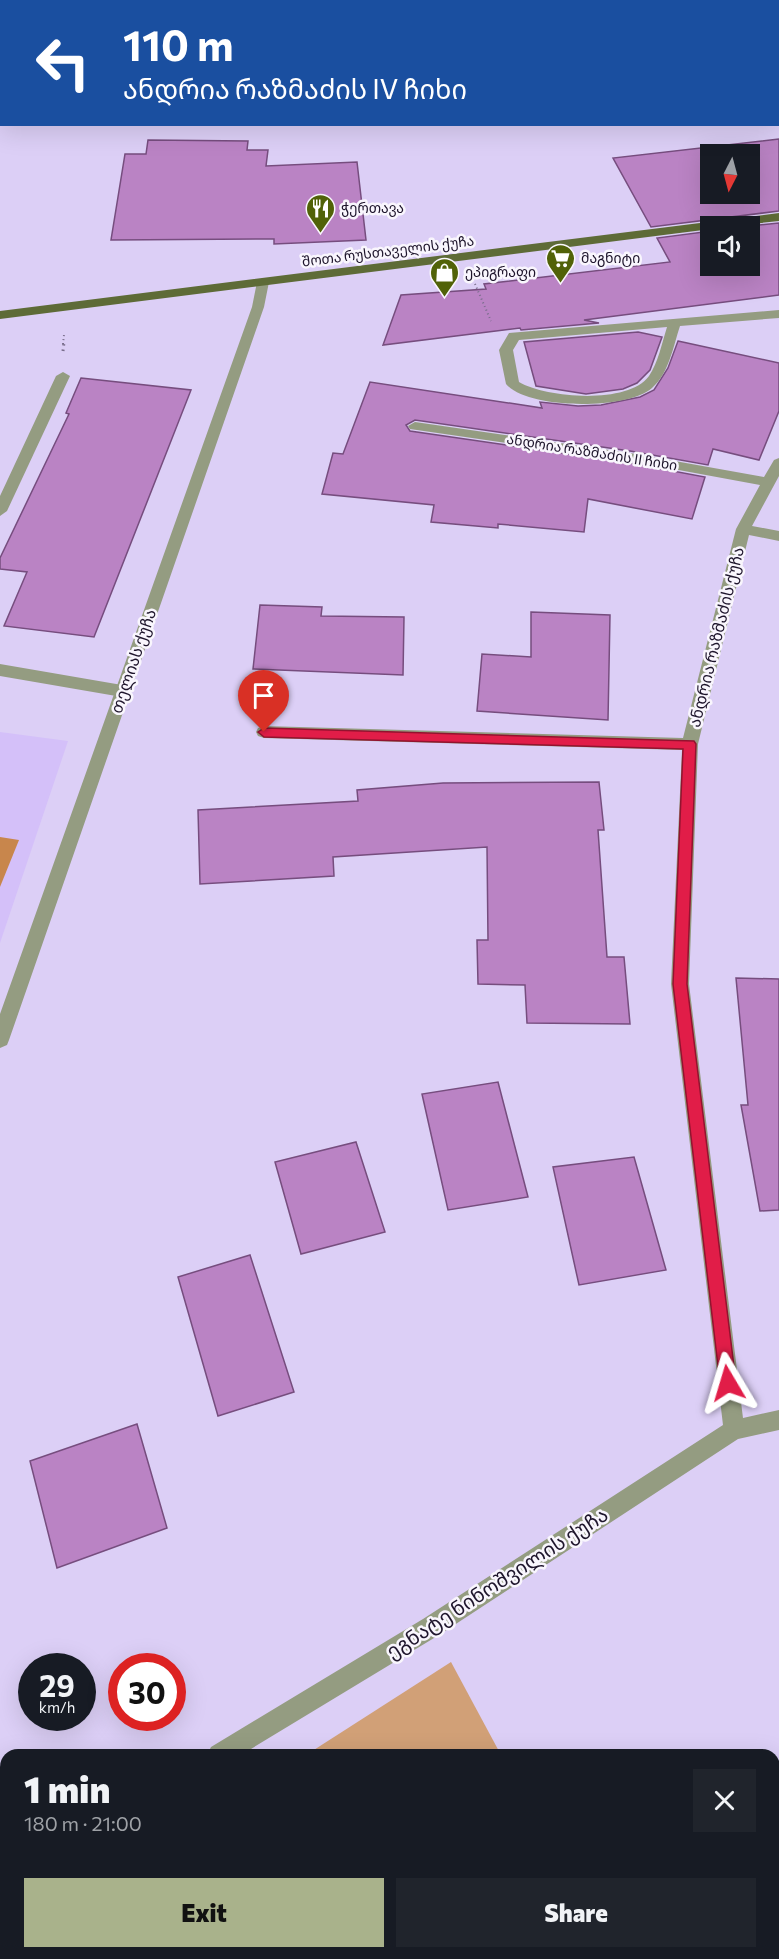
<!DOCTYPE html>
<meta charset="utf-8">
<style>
body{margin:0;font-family:Commissioner,"Noto Sans Georgian",sans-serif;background:#20242c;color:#f1f3f6;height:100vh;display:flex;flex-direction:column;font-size:22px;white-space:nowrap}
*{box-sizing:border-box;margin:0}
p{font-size:20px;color:#9ea1a6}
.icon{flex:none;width:33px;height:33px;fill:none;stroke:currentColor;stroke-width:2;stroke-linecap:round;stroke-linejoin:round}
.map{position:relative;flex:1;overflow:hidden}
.panel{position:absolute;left:0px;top:1749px;width:780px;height:210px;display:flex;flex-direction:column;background:#171b24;border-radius:18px 18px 0 0;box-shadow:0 6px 24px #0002}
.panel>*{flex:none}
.top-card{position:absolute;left:0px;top:0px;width:780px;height:126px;box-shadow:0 6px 24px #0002;background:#1a4fa0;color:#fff;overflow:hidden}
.needle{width:39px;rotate:186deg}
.tools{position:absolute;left:700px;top:144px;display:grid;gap:12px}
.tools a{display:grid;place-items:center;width:60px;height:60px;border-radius:0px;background:#171b24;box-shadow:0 6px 24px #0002;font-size:30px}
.speed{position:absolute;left:18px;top:1653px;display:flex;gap:12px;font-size:30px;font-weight:700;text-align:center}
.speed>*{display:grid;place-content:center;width:78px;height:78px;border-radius:50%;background:#171b24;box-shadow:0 6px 24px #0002;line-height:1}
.speed small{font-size:15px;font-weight:400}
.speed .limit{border:9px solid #d22;background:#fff;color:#111}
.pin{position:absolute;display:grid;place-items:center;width:51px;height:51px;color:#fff;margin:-62px -26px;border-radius:50% 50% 50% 0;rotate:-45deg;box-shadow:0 0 6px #0007}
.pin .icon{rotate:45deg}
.me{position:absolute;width:66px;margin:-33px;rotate:353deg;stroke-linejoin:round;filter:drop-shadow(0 0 4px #0008)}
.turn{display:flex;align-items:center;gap:21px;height:126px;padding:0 24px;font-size:27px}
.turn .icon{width:78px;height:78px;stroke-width:2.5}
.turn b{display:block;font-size:42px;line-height:51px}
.round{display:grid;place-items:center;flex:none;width:63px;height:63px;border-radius:0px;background:#20242c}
.headline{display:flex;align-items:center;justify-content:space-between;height:102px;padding:0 24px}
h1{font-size:36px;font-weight:800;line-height:45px}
.action{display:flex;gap:12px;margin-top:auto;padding:12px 24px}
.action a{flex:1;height:69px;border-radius:0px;background:#a9b28b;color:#111;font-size:24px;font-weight:800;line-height:69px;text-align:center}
.action a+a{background:#20242c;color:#f1f3f6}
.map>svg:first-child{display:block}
.built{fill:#d4c0f9}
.green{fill:#d1a077}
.forest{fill:#c8864c}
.building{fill:#ba83c4;stroke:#764d7e;stroke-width:1.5;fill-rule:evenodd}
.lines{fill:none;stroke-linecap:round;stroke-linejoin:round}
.path-far1{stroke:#776c8a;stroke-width:2;stroke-dasharray:1 3;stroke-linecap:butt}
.path{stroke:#776c8a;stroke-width:3;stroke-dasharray:1.5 4;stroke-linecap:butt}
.lane{fill:#949c81;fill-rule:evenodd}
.street{fill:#949c81;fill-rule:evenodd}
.primary{fill:#5e6b37;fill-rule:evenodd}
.rail{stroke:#413751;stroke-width:3;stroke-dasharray:7 7;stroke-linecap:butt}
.route{fill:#e11d48;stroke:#92132f;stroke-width:1.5}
.labels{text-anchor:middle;stroke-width:5;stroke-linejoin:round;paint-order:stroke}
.far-poi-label{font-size:14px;fill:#1e152c;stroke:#f9f6fd;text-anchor:start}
.far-street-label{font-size:14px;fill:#1e152c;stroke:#f9f6fd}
.street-label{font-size:16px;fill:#1e152c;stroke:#f9f6fd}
.near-street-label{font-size:20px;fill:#1e152c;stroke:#f9f6fd}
</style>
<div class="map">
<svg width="779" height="1959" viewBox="0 0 779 1959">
<rect width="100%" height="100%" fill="#dccff6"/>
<!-- built -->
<g class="built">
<path d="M0,0H361L2,2L0,35Z"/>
<path d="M0,732L68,741L0,943Z"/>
</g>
<!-- green -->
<g class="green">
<path d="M451,1662L501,1755H306Z"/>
<path d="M6,1949V1953H495L486,1959H0V1953Z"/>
</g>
<!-- forest -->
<g class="forest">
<path d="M397,0H779V18L778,2L381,1Z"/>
<path d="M0,837L19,840L0,887Z"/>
</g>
<!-- building -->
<g class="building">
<path d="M779,139V211L651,227L613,158ZM711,154H750V194H711Z"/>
<path d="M148,140L248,141L247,150H268L266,166L357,162L366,240L274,244V239L111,240L125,154H146Z"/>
<path d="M779,223V295L584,320L599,323L521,330L520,328L383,345L401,295L486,289L484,284L670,262L657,238L711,231V266H750L749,226Z"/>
<path d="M638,332L662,337L650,370L637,383L623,389L586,394L536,386L524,342Z"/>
<path d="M678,341L779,363V411L759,460L713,449L708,465L630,451L415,420L406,425L410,431L630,463L705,477L692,519L588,499L584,532L498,524V528L431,522L434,505L322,494L333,453L343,454L370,382L542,408L540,402L578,406L601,405L640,397L654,390L668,368Z"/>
<path d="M81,378L191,390L94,637L4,626L27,572L0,569V558L69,414L66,413Z"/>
<path d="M260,605L322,607L321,616L404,617L403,675L253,669Z"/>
<path d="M531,612L610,615L608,720L477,711L482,654L531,657Z"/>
<path d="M599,782L604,830H598L607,957H624L630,1024L527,1023L525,985L478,984L477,940H488L487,847L333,857L334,876L200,884L198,810L358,801L357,790L443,783Z"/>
<path d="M736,978L779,979V1210L760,1211L741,1105H748Z"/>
<path d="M498,1082L528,1197L448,1210L422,1094Z"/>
<path d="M356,1142L385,1232L301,1254L275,1162Z"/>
<path d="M634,1157L666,1270L579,1285L553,1167Z"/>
<path d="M250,1255L294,1392L218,1416L178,1277Z"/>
<path d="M137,1424L167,1528L57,1568L30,1461Z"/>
</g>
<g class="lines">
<!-- path-far1 -->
<g class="path-far1">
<path d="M475,284L491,321"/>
<path d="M63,344L64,335"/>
</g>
<!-- path -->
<path class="path" d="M63,351L64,342"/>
<!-- lane -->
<g class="lane">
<path d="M779,310V318L680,326C673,347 669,373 652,388C627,410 528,410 506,384L499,350L509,333ZM667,327C662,343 658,363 649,376C628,405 546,398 519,382L513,350L519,340Z"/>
<path d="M63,372L70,376L7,511L0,516V496L56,376Z"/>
<path d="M0,664L122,685L128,687L130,691L128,695L122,697L0,676Z"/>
</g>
<!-- street -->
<g class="street">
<path d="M263,278L269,282L264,307L9,1040L7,1045L0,1048V1014L252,307L257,282Z"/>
<path d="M415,422L630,453L764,477L774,460L779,458V476L752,526L779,531V541L749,535L698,744L689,984L743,1418L779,1410V1430L738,1439L439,1635L241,1755H207L211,1747L423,1619L723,1425L671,984L682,750L264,738L258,736L256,732L258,728L264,726L683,738L736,529L760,485L630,461L410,429L408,426Z"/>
<path d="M6,1871V1897L0,1899V1873Z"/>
</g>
<!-- primary -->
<g class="primary">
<rect x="778" y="33" width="1" height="6"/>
<rect x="0" y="70" width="2" height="6"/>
<path d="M779,213V221L733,226H711V229L0,319V311Z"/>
</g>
<!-- rail -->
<g class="rail">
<path d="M47,2L64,0"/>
<path d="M187,2L202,0"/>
</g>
</g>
<!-- route -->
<path class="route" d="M264,728L694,741L696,744L687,984L736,1383L734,1389L728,1391L723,1389L720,1383L673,984L683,749L264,737L258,732Z"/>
<!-- icons -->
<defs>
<symbol id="restaurant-pin" viewBox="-11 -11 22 30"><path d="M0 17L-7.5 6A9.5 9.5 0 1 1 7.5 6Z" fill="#516208" stroke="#f9f6fd"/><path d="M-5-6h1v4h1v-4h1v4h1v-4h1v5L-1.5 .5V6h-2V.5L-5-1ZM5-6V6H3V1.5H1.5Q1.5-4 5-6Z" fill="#fff"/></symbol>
<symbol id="supermarket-pin" viewBox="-11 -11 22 30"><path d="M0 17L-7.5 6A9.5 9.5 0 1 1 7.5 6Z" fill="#516208" stroke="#f9f6fd"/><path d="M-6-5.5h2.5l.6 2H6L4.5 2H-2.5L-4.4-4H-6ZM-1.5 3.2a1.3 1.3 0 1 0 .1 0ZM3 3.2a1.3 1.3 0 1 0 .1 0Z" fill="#fff"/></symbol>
<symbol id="shop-pin" viewBox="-11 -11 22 30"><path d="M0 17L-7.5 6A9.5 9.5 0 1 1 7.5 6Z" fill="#516208" stroke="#f9f6fd"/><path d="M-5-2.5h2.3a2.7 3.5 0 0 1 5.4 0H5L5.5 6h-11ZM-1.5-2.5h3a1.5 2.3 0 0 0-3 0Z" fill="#fff"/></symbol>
</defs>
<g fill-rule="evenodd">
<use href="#restaurant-pin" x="304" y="192" width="33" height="45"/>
<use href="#supermarket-pin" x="544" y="242" width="33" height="45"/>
<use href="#shop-pin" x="428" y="256" width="33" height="45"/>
</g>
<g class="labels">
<!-- far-poi labels -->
<g class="far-poi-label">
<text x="341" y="213">ჭერთავა</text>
<text x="581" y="263">მაგნიტი</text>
<text x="465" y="277">ეპიგრაფი</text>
</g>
<!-- far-street labels -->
<g class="far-street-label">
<text transform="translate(388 251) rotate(-7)" y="5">შოთა რუსთაველის ქუჩა</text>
<text transform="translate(592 452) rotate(9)" y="5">ანდრია რაზმაძის II ჩიხი</text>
</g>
<!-- street labels -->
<g class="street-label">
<text transform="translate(716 637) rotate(-76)" y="6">ანდრია რაზმაძის ქუჩა</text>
<text transform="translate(133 661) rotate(-71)" y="6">თელიას ქუჩა</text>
</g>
<!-- near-street labels -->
<g class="near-street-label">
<text transform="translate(497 1583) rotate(-33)" y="7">ეგნატე ნინოშვილის ქუჩა</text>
</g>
</g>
</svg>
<div class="tools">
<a><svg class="needle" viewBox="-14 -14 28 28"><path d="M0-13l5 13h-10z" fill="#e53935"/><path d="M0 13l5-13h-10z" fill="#9ea1a6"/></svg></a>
<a><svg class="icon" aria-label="sound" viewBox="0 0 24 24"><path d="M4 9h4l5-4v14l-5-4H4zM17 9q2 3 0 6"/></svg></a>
</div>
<div class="speed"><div>29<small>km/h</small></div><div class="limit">30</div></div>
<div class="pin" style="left:264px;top:732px;background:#d93025"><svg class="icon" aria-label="arrive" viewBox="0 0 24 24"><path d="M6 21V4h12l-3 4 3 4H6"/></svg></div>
<svg class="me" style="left:728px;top:1383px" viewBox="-20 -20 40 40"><path d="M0-17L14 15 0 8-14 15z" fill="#e11d48" stroke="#fff" stroke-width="4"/></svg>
<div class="top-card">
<div class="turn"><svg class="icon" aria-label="left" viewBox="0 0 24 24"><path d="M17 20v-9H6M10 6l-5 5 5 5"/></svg><div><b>110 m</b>ანდრია რაზმაძის IV ჩიხი</div></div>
</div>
<section class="panel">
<div class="headline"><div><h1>1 min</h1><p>180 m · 21:00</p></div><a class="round"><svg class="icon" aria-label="close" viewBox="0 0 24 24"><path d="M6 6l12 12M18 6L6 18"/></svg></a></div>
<div class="action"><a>Exit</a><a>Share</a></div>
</section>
</div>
